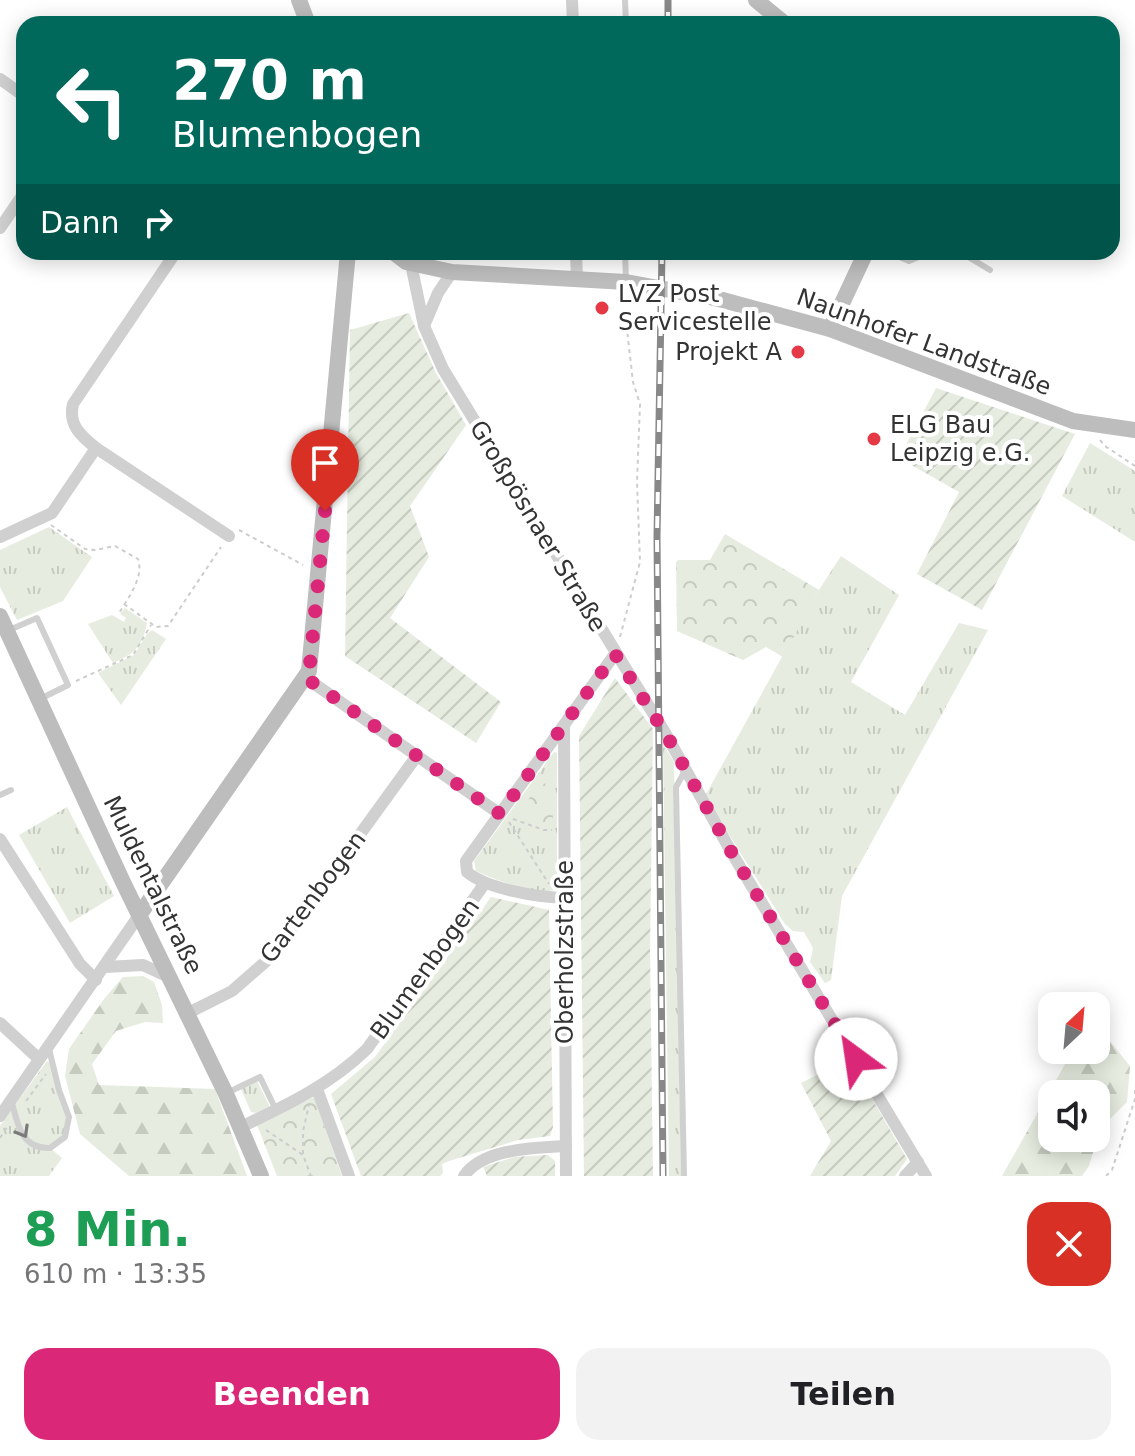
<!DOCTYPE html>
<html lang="de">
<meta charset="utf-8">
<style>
body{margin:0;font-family:"DejaVu Sans",sans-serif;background:#f2f2f2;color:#202124;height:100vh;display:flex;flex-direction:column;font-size:30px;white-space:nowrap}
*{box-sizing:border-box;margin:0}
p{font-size:26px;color:#757577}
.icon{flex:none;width:44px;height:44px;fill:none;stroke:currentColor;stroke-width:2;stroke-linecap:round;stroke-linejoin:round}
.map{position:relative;height:1176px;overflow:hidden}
.drawer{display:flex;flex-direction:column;background:#fff;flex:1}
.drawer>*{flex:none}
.guide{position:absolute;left:16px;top:16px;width:1104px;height:244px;border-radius:24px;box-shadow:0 4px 20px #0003;background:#00695c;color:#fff;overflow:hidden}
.needle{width:52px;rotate:26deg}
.tools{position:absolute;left:1038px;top:992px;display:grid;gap:16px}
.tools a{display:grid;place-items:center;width:72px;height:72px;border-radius:16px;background:#fff;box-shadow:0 4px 20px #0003;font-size:40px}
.pin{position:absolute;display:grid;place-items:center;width:68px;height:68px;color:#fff;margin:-82px -34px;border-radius:50% 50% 50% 0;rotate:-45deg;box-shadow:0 0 8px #0007}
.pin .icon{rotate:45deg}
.me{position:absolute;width:88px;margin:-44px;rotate:329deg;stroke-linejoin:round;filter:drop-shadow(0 0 6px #0008)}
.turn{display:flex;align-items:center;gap:28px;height:168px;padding:0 24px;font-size:36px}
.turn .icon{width:104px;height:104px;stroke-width:2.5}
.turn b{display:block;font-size:56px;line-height:68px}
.then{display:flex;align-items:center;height:76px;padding:0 24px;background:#0003;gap:16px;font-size:30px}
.round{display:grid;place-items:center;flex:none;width:84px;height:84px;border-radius:24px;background:#f2f2f2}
.headline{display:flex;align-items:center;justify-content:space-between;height:136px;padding:0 24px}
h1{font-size:48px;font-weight:700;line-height:60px;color:#1e9e55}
.button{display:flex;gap:16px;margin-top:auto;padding:16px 24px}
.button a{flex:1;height:92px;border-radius:24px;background:#db2777;color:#fff;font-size:32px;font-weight:700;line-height:92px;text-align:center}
.button a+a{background:#f2f2f2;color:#202124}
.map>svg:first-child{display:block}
.grass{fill:url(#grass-tufts)}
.forest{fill:url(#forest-firs);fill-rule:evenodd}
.park{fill:url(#park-crowns)}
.garden{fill:url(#garden-furrows)}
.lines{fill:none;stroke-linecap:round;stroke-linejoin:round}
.path{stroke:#cdcdcd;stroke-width:2;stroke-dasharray:4 4;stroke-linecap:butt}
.lane{stroke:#d0d0d0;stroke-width:6}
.street{stroke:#d0d0d0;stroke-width:12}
.secondary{stroke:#bdbdbd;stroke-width:16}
.rail-casing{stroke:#888;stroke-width:7}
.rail{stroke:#fff;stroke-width:4;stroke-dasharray:12;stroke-linecap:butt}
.oneway{stroke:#7a7a7a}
.route{stroke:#db2777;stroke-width:14;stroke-dasharray:0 25.2}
.poi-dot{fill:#e63946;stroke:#fff;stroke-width:3}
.labels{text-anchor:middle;stroke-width:8;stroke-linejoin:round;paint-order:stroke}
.poi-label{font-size:24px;fill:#333;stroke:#fff;text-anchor:start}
.street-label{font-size:24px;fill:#333;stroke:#fff}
</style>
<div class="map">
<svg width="1135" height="1176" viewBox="0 0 1135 1176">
<defs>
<pattern id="grass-tufts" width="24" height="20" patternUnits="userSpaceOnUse" patternTransform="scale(2)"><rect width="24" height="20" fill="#e6ecdf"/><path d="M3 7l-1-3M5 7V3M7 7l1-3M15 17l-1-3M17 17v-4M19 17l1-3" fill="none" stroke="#c6cbc0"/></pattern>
<pattern id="forest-firs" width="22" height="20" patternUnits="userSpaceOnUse" patternTransform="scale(2)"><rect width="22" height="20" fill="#e6ecdf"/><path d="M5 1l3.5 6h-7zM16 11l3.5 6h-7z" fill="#c6cbc0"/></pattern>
<pattern id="park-crowns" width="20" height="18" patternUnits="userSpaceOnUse" patternTransform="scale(2)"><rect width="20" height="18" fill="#e6ecdf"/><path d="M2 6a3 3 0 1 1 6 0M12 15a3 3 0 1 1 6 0" fill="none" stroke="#c6cbc0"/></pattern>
<pattern id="garden-furrows" width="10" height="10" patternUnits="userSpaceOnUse" patternTransform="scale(2)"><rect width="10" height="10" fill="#e6ecdf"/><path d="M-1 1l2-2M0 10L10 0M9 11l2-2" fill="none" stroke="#c6cbc0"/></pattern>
</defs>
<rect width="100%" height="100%" fill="#fff"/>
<!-- grass -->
<g class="grass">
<path d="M1090,443L1135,471V542L1062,496Z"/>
<path d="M49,527L92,557L63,601L17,620L0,587V550Z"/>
<path d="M841,556L899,595L851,682L905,715L959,623L988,630L842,896L831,980L825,983L810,962L813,948L804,932L793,931L785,924L705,796L819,590Z"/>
<path d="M125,608L147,623C142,648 135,653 113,663L88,624L112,615L124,622L126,618L120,614Z"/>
<path d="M152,630L166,639L121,705L98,673L134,655L147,634Z"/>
<path d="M663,744L674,762L681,1176H669Z"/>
<path d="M554,752L557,753V889C538,897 495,880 476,871L474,861Z"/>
<path d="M67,807L114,896L70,923L19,835Z"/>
<path d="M47,1061L53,1065L68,1112L69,1129L50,1148L62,1158L49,1176H0V1126Z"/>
<path d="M257,1081L270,1107L257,1113L251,1112L241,1089Z"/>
</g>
<!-- forest -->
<g class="forest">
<path d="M143,976L154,982L162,1005L163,1023L145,1022L116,1031L92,1064L99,1085L215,1089L247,1176H129L80,1134L65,1076L69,1049L104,999L123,977Z"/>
<path d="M1096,1029L1105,1035L1130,1066L1127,1102L1100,1129L1089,1166L1082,1176H1002L1073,1050H1096ZM1096,1094V1138H1052V1094Z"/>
</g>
<!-- park -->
<g class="park">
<path d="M725,534L819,590L783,657L766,647L743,660L677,631L676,562L678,560H710Z"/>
<path d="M546,783L552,787L553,823C543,825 526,817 521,809L538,787Z"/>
<path d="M314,1097L342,1176H277L257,1125Z"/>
</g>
<!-- garden -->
<g class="garden">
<path d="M409,313L436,373L466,425L410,506L429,557L390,618L501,702L476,743L345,656L350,330Z"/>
<path d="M936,388L1075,434L982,610L917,574L959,492L899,458Z"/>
<path d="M615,678L653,729L650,950L653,1176H584L579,736Z"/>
<path d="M491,897L549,910L553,1127L550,1136L518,1140L449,1161L442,1164L443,1173L440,1176H361L331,1094L375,1057Z"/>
<path d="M849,1059L907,1159L895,1176H810L831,1141L801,1083Z"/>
<path d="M548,1155L555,1161V1176H487L483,1167L514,1157Z"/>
</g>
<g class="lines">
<!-- path -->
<g class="path">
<path d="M1100,440L1105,446L1135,466"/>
<path d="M51,525L85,549L95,550L115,546L138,559C144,577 129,597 119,613"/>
<path d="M239,530L303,565"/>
<path d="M124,604L156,627L168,626L221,547"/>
<path d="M620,637L640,562L637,482L640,404L633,382L623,295"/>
<path d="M76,681L133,655L151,625"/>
<path d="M513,819L544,830H552"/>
<path d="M509,822L549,884"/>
<path d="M26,1101L46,1074"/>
<path d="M266,1130L303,1155L311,1176"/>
<path d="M0,1138L8,1126"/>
<path d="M303,1154V1131L309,1105"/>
<path d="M1106,1176L1112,1170L1135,1099V1088"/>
</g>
<!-- lane -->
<g class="lane">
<path d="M625,0L626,24"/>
<path d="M625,252L626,280"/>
<path d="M888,252L909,261L930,252"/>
<path d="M960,252L990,270"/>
<path d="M7,631L37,618L68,685L40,699"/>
<path d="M0,795L11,790"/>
<path d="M229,1092L260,1077L276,1110"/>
<path d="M12,1103C18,1126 22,1149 50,1148L65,1137L69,1117L59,1090L49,1049"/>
<path d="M684,1176L676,787L686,769"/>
</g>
<!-- street -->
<g class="street">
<path d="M572,0L573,24"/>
<path d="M0,79L24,96"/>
<path d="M0,228L24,193"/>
<path d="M576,252L577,280"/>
<path d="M411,264L424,326L443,369L667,736L733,855L926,1176"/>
<path d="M424,326L438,293L452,272"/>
<path d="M96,448L229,536"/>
<path d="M0,537L52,513L96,448C81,436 68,425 73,404L176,252"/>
<path d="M306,678L500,814"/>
<path d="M564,728L566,1176"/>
<path d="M0,839L80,964L96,980"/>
<path d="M564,898C537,897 487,889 467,872L466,861L615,654"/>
<path d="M105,967L143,965L171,978"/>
<path d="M188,1013L232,991L271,957L416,757"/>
<path d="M0,1023L39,1059"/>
<path d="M317,1089L349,1176"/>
<path d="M0,1116L140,914"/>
<path d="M241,1127C287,1105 330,1085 367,1049L485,883"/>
<path d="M464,1176C483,1148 535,1148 566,1146"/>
<path d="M905,1176L918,1162"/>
</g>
<!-- secondary -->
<g class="secondary">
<path d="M299,0L308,24"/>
<path d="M756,0L785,24"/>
<path d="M393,252L406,262L452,272L626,282L719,299L830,329L1073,421L1135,430"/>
<path d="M830,329L866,252"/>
<path d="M0,616L122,880L226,1094L261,1176"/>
<path d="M140,914L309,671L348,252"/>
</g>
<defs>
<g id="rail">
<path d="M668,24V0"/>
<path d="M662,252L657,537L663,1176"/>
</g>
</defs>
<!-- rail casing -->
<use href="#rail" class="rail-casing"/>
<!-- rail -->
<use href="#rail" class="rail"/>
</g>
<!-- one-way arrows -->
<defs><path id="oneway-chevron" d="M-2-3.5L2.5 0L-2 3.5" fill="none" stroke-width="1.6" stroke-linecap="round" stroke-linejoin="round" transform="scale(2)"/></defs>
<use class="oneway" href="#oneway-chevron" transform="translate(23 1132) rotate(60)"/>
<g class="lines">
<!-- route -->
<path class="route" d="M325,511L310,664L306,678L500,814L615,654L667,736L733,855L856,1059"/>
</g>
<!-- markers -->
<g class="poi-dot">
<circle cx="602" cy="308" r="8"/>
<circle cx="798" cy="352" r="8"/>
<circle cx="874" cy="439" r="8"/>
</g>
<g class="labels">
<!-- poi labels -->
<g class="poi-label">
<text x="618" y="302">LVZ Post<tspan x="618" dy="28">Servicestelle</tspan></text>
<text x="782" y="360" text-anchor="end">Projekt A</text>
<text x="890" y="433">ELG Bau<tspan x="890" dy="28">Leipzig e.G.</tspan></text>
</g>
<!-- street labels -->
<g class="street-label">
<text transform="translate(924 342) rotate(20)" y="8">Naunhofer Landstraße</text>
<text transform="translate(538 526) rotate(59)" y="8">Großpösnaer Straße</text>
<text transform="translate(153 885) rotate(64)" y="8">Muldentalstraße</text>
<text transform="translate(313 897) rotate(-53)" y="8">Gartenbogen</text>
<text transform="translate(565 952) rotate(-90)" y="8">Oberholzstraße</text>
<text transform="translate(425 969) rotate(-54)" y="8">Blumenbogen</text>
</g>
</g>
</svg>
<div class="tools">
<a><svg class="needle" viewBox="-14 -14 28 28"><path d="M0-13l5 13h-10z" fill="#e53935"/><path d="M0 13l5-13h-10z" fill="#757577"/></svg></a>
<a><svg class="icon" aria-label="sound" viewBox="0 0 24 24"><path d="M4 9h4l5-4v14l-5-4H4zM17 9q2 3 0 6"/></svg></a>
</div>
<div class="pin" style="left:325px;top:511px;background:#d93025"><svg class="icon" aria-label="arrive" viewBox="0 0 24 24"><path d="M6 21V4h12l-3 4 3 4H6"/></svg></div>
<svg class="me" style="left:856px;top:1059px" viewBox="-20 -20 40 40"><circle r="19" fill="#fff"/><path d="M0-13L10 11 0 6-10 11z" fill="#db2777"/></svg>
<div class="guide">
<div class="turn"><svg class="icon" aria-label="left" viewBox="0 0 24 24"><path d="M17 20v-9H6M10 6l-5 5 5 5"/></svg><div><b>270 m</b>Blumenbogen</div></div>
<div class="then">Dann<svg class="icon" aria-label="right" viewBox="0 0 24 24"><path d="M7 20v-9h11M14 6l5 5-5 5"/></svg></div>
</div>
</div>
<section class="drawer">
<div class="headline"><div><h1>8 Min.</h1><p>610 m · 13:35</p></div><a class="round" style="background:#d93025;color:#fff"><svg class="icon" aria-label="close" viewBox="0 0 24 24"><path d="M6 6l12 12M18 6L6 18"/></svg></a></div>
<div class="button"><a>Beenden</a><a>Teilen</a></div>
</section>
